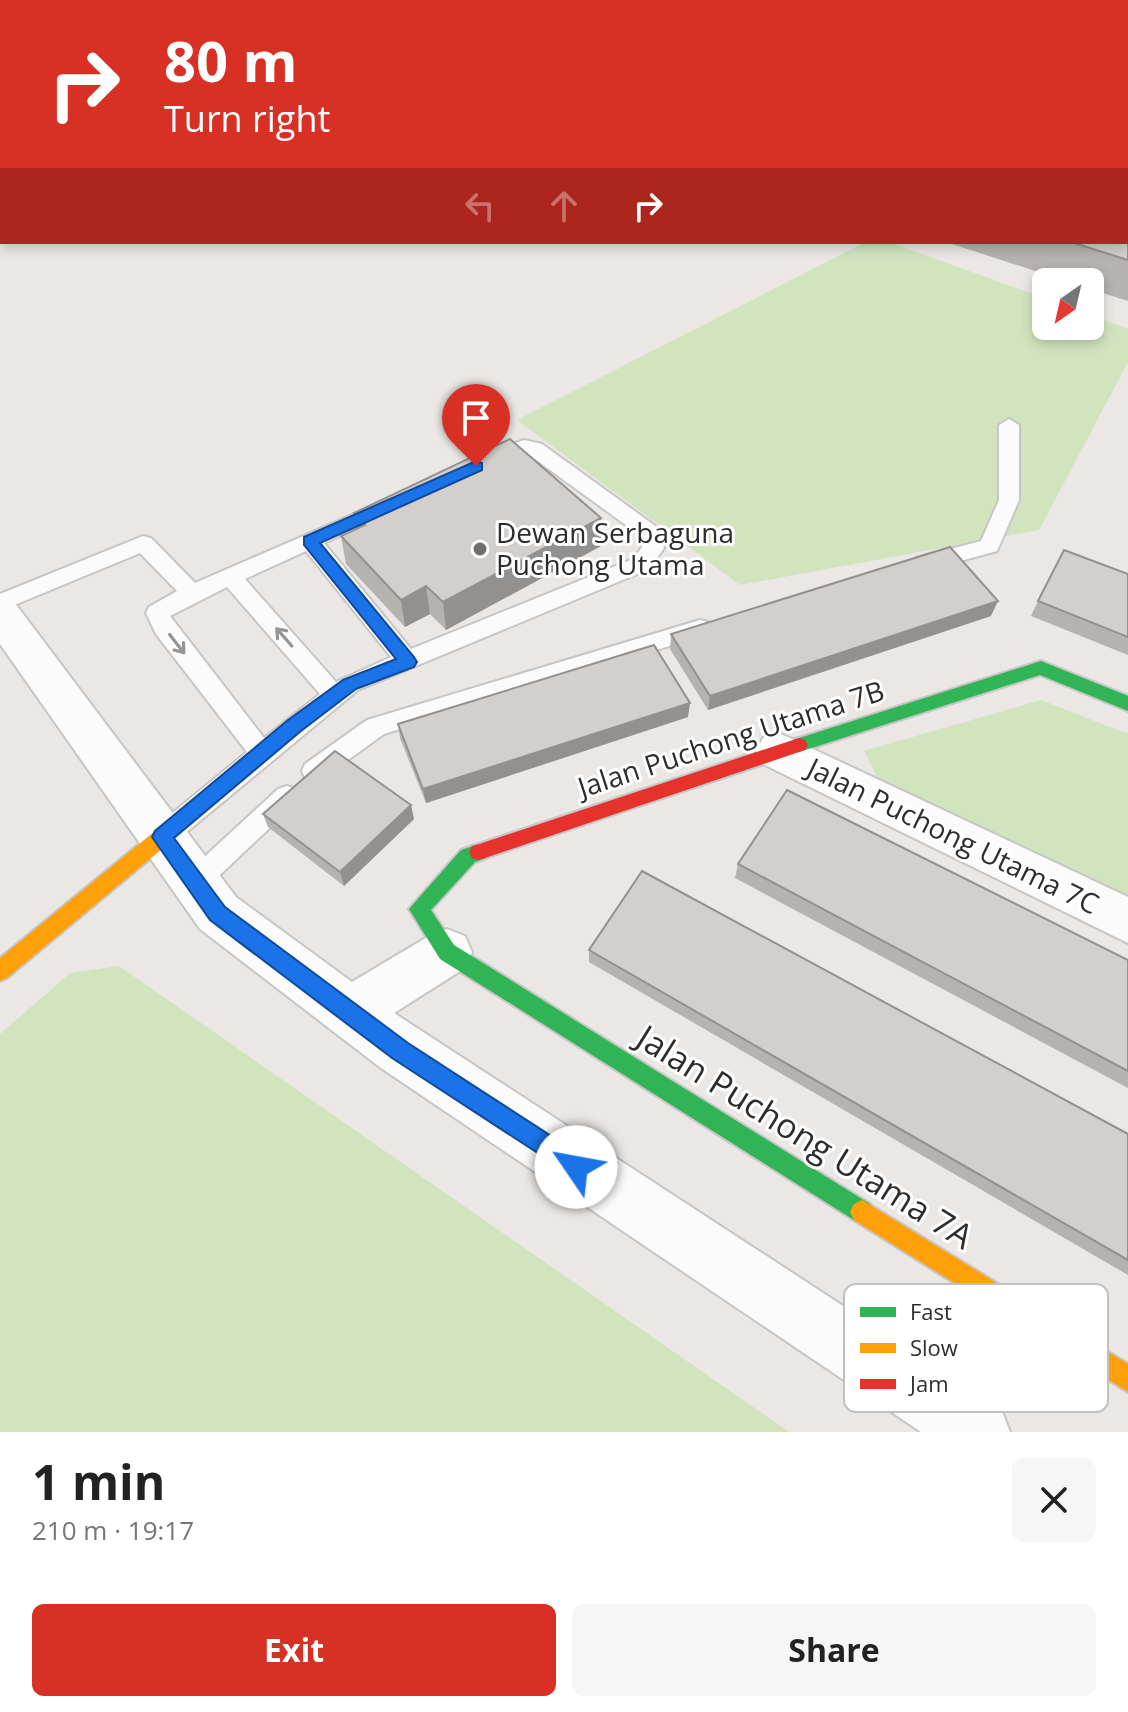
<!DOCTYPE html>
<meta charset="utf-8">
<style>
body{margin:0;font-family:"Open Sans",sans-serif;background:#f6f6f6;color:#222;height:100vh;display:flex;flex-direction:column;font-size:30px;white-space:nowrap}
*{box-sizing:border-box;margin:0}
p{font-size:26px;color:#767676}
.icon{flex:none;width:44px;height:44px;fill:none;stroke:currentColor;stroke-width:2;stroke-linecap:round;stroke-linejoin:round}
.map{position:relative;height:1432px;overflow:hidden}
.details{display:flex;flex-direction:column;background:#fff;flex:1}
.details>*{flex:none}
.hud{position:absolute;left:0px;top:0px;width:1128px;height:244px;box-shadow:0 4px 12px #0003;background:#d93025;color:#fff;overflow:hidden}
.needle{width:52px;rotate:214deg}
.fabs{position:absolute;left:1032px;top:268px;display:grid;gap:16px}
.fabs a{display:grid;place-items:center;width:72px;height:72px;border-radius:12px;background:#fff;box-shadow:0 4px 12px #0003;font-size:40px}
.pin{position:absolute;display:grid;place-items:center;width:68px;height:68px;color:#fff;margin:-82px -34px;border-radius:50% 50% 50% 0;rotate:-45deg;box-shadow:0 0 8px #0007}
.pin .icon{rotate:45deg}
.me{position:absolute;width:88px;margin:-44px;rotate:303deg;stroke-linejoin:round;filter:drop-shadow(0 0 6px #0008)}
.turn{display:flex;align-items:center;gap:28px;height:168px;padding:0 32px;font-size:36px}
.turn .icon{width:104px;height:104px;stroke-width:2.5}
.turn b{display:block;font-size:56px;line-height:68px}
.lanes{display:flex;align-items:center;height:76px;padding:0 32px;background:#0003;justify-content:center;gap:40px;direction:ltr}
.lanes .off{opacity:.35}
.round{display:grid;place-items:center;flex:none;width:84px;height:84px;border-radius:12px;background:#f6f6f6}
.head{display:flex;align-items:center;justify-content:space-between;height:136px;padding:0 32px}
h1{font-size:48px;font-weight:700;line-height:60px}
.button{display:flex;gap:16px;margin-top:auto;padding:16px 32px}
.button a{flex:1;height:92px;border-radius:12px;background:#d93025;color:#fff;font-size:32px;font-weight:700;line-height:92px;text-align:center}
.button a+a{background:#f6f6f6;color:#222}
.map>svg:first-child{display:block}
.green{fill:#d1e4be}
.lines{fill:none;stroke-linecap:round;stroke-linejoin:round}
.stream{fill:#9adce9;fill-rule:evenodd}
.lane-casing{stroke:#c6c6c6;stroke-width:4}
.street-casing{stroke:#c6c6c6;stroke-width:4}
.fast-casing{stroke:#c6c6c6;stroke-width:4}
.slow-casing{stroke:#c6c6c6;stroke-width:4}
.jam-casing{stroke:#c6c6c6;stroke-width:4}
.lane{fill:#fcfbfb;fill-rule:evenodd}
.street{fill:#fcfbfb;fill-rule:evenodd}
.fast{fill:#30b455;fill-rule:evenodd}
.slow{fill:#ff9f0a;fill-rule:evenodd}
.jam{fill:#e5322d;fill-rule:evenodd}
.wall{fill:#b5b2b0}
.shaded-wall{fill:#939190}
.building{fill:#d2cfcd;stroke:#939190;stroke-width:2}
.oneway{stroke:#949494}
.route{fill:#1a73e8;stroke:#114b97;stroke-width:2}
.poi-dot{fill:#6f6e6d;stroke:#fff;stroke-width:3}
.labels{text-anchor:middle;stroke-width:6;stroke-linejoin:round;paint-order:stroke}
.poi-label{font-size:28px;fill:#2d2d2d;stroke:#fff;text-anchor:start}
.street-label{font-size:28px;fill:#2d2d2d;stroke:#fff}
.near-street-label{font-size:34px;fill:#2d2d2d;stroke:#fff}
.key{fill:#fff;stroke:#c0c0c0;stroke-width:2}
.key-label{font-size:22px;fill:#2d2d2d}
</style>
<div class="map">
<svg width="1128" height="1432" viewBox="0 0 1128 1432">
<rect width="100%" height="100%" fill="#eae7e4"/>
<!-- green -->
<g class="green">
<path d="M866,242H889L1046,299V326H1090V315L1128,329V362L1039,530L740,585L517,420Z"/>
<path d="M1041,700L1128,734V906L880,783L864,751Z"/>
<path d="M119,966L789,1432H0V1034L70,973Z"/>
</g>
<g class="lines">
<!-- stream -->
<g class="stream">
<path d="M673,0L670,2H661L664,0Z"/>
<rect x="0" y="211" width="2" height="5"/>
</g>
<defs>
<g id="lane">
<path d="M34,0H46L47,2H35Z"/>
<path d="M1070,0H1090L1091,2H1071Z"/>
<path d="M1009,419L1019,425V500L997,551L924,571L916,568L913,563L916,558L981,541L999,500V425Z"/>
<path d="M524,440L542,444L658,528L664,548L649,569L358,690L171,845L162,848L153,845L149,837L153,829L247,752L156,634L146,613L149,607L177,591L140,553L0,611V594L143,536L151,538L195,583L384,501L391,503L394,508L391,513L324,543L411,649L633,559L642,547L641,536L528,454L490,467L480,460L483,455ZM306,551L391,657L336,682L245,579ZM227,587L320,694L264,738L170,616Z"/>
<path d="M700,620L708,622L711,628L708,634L384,734L323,778L314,781L305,778L302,771L305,764L367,720Z"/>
<path d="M287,786L296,789L300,796L296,803L204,890L195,894L186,890L182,882L186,874L278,789Z"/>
</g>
<g id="street">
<path d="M0,0H13L14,2H2V9Z"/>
<path d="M805,0H832L834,2H807Z"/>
<path d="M887,0H917L919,2H889Z"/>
<path d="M1104,0H1128L1102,2Z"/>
<rect x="1126" y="75" width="2" height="16"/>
<rect x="0" y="122" width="2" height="16"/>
<path d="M0,598L14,602L236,897L352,982L429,936L447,929L465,936L472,952L465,968L394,1013L1001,1409L1010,1432H921L381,1068L200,929L0,644Z"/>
<path d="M779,733L1128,897V943L763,764L756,751L763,738Z"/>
</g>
<g id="fast">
<path d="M1041,661L1128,696V711L1040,675L799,752L793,750L790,745L793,740Z"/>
<path d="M479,844L486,846L489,852L486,858L475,862L431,910L454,945L870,1204L874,1212L870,1220L862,1224L854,1220L440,959L409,909L461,850Z"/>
</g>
<g id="slow">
<path d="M162,829L169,831L172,837L169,843L7,978L0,981V958L155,831Z"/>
<path d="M862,1200L1128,1364V1392L854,1220L850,1212L854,1204Z"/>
</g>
<path id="jam" d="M799,738L805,740L808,745L805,750L479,860L472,858L469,852L472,846L479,844Z"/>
</defs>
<!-- lane casing -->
<use href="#lane" class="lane-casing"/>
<!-- street casing -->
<use href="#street" class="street-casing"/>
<!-- fast casing -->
<use href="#fast" class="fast-casing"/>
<!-- slow casing -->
<use href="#slow" class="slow-casing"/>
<!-- jam casing -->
<use href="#jam" class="jam-casing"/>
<!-- lane -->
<use href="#lane" class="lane"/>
<!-- street -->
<use href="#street" class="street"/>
<!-- fast -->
<use href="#fast" class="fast"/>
<!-- slow -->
<use href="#slow" class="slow"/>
<!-- jam -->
<use href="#jam" class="jam"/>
</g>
<!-- wall -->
<g class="wall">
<path d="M148,0H288L290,2H137Z"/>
<path d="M1126,96H1128V217L1126,216Z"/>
<path d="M1128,222V301L1090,289V282H1069L946,242H1126Z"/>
<path d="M354,513L601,546L446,630L430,614L405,627L346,564L341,536L357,528Z"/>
<path d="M1128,574V655L1031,616L1038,601Z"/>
<path d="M991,616L708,710L670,649L671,634Z"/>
<path d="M688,717L426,803L400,738L398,724Z"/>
<path d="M263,814L414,819L344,886L268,827Z"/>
<path d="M738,864L1128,960V1088L735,878Z"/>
<path d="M589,950L1128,1134V1275L589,962Z"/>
</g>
<!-- shaded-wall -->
<g class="shaded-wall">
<path d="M192,0H222V2H181Z"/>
<path d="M0,101L2,106V116L0,117Z"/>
<path d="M601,518V546L446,630L443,602Z"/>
<path d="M426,586L430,614L405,627L401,600Z"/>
<path d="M998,601L991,616L708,710L710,696Z"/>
<path d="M690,703L688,717L426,803L423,789Z"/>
<path d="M411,805L414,819L344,886L340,872Z"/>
</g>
<!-- building -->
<g class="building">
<path d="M64,0H117L118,2H65Z"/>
<path d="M148,0H192L181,2H137Z"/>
<path d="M233,0H288L290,2H234Z"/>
<rect x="1126" y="96" width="2" height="29"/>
<path d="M1126,145L1128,146V177H1126Z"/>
<path d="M1126,222H1128V260L1071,242H1126Z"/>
<path d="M510,439L601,518L443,602L426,586L401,600L341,536L365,525L354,513Z"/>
<path d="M950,547L998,601L710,696L671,634Z"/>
<path d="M1064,550L1128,574V637L1038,601Z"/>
<path d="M654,645L690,703L423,789L398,724Z"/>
<path d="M335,751L411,805L340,872L263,814Z"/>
<path d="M787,790L1128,960V1071L738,864Z"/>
<path d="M642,871L1128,1134V1260L589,950Z"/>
</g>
<!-- one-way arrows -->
<defs><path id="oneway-shaft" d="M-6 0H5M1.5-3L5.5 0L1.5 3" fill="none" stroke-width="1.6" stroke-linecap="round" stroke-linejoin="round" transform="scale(2)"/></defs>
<g class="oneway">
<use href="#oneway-shaft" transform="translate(284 637) rotate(-131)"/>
<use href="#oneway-shaft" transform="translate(177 644) rotate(52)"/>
</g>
<!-- route -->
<path class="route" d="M476,461L482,463V470L320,543L414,657L417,662L414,667L356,689L301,731L174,838L225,907L408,1043L585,1158L588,1167L585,1175L576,1178L392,1058L210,920L152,837L155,831L288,720L343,680L396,659L304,545V537Z"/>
<!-- markers -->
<circle class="poi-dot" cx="480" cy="549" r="8"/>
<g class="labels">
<!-- poi labels -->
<g class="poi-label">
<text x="496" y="543">Dewan Serbaguna<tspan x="496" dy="32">Puchong Utama</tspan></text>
</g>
<!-- street labels -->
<g class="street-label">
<text transform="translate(731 739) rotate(-18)" y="10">Jalan Puchong Utama 7B</text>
<text transform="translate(953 836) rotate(26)" y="10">Jalan Puchong Utama 7C</text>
</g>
<!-- near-street labels -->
<g class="near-street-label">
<text transform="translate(805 1137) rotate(32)" y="12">Jalan Puchong Utama 7A</text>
</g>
</g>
<!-- legend -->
<rect x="844" y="1284" width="264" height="128" rx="12" class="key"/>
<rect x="860" y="1307" width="36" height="10" fill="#30b455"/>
<rect x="860" y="1343" width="36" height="10" fill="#ff9f0a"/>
<rect x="860" y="1379" width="36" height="10" fill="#e5322d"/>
<g class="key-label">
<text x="910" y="1320">Fast</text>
<text x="910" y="1356">Slow</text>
<text x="910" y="1392">Jam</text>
</g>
</svg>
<div class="fabs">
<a><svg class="needle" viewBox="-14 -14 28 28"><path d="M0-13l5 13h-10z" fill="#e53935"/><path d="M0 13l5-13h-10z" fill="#767676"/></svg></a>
</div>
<div class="pin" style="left:476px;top:466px;background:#d93025"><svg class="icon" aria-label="arrive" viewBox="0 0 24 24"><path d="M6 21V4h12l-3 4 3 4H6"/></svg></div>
<svg class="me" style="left:576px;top:1167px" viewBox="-20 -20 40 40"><circle r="19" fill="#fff"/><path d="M0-13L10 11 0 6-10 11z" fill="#1a73e8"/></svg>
<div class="hud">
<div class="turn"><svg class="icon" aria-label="right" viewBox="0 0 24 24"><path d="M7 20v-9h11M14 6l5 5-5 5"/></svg><div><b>80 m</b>Turn right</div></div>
<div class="lanes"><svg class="icon off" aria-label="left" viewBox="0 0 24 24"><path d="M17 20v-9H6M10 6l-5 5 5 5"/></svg><svg class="icon off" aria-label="ahead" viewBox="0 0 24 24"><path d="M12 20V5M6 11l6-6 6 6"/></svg><svg class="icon" aria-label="right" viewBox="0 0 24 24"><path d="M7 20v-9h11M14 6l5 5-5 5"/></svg></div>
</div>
</div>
<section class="details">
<div class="head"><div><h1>1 min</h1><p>210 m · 19:17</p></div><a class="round"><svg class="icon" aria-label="close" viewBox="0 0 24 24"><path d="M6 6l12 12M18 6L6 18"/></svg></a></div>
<div class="button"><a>Exit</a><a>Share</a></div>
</section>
